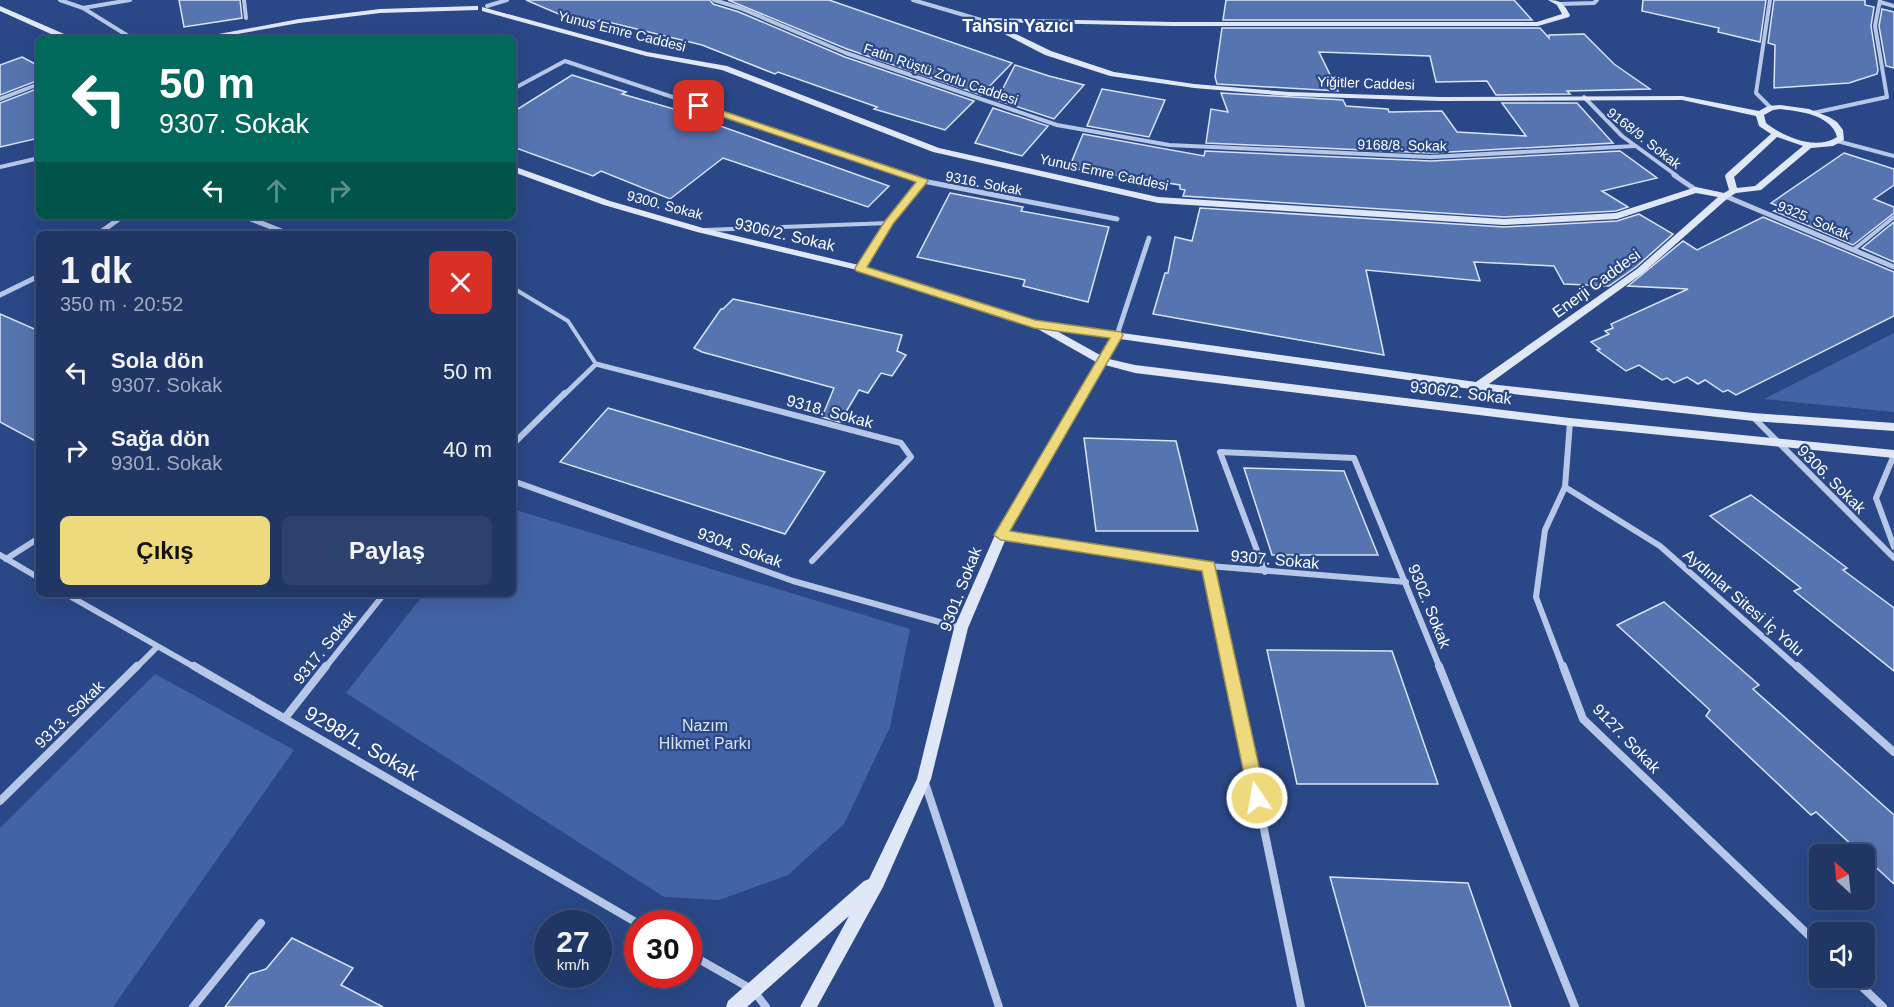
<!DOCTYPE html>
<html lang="tr">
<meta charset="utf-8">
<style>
body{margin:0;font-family:Helvetica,sans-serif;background:#2d416e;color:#f1f3f6;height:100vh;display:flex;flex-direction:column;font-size:22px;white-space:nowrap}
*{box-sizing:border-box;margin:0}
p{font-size:20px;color:#a2abbf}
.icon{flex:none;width:33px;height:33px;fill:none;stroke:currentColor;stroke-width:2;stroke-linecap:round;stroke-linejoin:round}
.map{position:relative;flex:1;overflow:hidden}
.details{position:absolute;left:36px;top:231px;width:480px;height:366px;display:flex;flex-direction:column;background:#203665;border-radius:9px;box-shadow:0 6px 24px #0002,0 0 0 2px #3d5079}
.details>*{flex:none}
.guide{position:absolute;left:36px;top:36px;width:480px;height:183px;border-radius:9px;box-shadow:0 6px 24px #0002,0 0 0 2px #3d5079;background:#00695c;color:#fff;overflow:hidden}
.needle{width:39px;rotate:333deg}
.fabs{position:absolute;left:1809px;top:844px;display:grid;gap:12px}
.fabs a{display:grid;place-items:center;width:66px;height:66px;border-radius:9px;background:#203665;box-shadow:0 6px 24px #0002,0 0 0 2px #3d5079;font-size:30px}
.speed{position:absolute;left:534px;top:910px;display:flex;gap:12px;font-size:30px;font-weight:700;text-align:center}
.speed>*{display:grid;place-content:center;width:78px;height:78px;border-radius:50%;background:#203665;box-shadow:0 6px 24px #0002,0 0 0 2px #3d5079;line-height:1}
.speed small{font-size:15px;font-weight:400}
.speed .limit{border:9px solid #d22;background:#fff;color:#111}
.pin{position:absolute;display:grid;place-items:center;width:51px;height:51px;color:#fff;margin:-26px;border-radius:12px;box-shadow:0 3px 9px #0006}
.me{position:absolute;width:66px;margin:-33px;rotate:348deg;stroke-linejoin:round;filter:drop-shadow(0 0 4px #0008)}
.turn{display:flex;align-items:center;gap:21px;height:126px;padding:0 24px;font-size:27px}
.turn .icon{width:78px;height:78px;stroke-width:2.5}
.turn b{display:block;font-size:42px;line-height:51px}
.lanes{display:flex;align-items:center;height:57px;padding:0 24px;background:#0003;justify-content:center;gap:30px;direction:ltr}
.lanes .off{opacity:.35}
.round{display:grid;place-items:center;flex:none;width:63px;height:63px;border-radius:9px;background:#2d416e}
.head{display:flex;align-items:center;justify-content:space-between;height:102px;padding:0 24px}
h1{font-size:36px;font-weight:800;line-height:45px}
.action{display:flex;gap:12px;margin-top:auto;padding:12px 24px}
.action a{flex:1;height:69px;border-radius:9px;background:#eeda7d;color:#111;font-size:24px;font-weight:800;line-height:69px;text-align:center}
.action a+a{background:#2d416e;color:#f1f3f6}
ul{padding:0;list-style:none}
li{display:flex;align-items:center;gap:18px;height:78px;padding:0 24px}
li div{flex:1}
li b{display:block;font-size:22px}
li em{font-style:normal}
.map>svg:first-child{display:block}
.green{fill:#4263a5}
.building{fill:#5675b0;stroke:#d9e3f6;stroke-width:1.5}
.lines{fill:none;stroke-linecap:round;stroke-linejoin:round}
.lane{stroke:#b6c7e8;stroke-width:4}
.street-far3{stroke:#b6c7e8;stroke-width:4}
.street-far2{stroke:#b6c7e8;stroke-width:5}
.street-far1{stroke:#b6c7e8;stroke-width:6}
.street{stroke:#b6c7e8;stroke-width:8}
.secondary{fill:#e0e7f7;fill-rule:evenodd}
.route{fill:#eeda7d;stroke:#9b8e51;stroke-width:1.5}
.labels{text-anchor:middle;stroke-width:4.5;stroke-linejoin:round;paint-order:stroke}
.far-street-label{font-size:14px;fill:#fff;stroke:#2a4887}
.street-label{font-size:16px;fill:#fff;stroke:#2a4887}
.park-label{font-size:16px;fill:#d9e3f6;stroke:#2a4887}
.far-district-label{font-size:18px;font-weight:bold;fill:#fff;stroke:#2a4887}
.near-street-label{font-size:20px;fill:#fff;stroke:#2a4887}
</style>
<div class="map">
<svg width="1894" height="1007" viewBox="0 0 1894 1007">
<rect width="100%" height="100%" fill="#2a4887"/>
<!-- green -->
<g class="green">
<path d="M1894,333V412L1764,399Z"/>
<path d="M519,511L910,629L890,727L844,824L788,875L719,900L664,897L346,693L424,594H513V513Z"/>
<path d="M155,674L294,750L113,1007H0V828Z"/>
</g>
<!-- building -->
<g class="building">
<path d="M179,0H240L242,18L184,27Z"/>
<path d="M526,0H710L713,4L739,12L845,57L974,101L945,130L874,109L877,107L778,72L775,74L702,45L600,20L589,27Z"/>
<path d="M728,0H829L1012,63L981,95L847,49Z"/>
<path d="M1226,0H1514L1532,20H1223Z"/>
<path d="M1643,0H1766L1760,42L1718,32L1719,28L1642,11Z"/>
<path d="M1774,0H1865V5L1874,7L1871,26L1878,70L1877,74L1849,83L1774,88L1775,45L1768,43Z"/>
<path d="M1882,9L1894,12V68L1886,66L1879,26Z"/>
<path d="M1222,28H1540L1549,38V35L1584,34L1614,64L1650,89L1567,91L1570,94L1496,95L1487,81L1436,82L1430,56L1319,52L1338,91L1217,84L1215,77Z"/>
<path d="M22,57L39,66V80L0,95V65Z"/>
<path d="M1015,65L1049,76L1084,85L1054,119L997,100Z"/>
<path d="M572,75L626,92L622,94L712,120L709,122L889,186L868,207L723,158L670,199L601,171L593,176L513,147V112Z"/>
<path d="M39,88V138L0,147V103Z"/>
<path d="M1102,89L1165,100L1149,137L1087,126Z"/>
<path d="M1221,93L1343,100L1346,106L1388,109L1389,112L1442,111L1457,132L1526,136L1502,103H1577L1613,143L1431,153L1206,143L1211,109L1228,112Z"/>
<path d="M993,108L1048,126L1022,156L975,143Z"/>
<path d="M1083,134L1204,156L1205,151L1431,161L1620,151L1657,178L1602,191L1628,207L1616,211L1504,217L1183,196L1185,190L1180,189V185L1069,168Z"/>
<path d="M1844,153L1894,169V185L1874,199L1894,207V213L1853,245L1774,211L1782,208L1771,203Z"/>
<path d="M950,193L1023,207L1021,211L1109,227L1088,302L1023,286L1025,280L917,257Z"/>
<path d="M1200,208L1504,227L1617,221L1639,214L1673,234L1636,267L1609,286L1564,284L1554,266L1474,262L1480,281L1366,270L1384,355L1153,314L1165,273H1168L1175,237L1192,241Z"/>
<path d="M1763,217L1894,272V316L1736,395L1728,390L1723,392L1705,380L1698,384L1687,377L1674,383L1667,378L1662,380L1639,365L1626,371L1597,350L1600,349L1591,342L1609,334L1605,331L1613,328L1611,324L1688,289L1628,286L1683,241L1697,250Z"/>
<path d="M1894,222V262L1862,248Z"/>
<path d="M733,299L902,335L897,351L906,355L892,376L881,373L868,393L859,390L840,422L822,417L834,388L702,352L694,348L721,309H723Z"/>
<path d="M0,314L39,331V443L0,422Z"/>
<path d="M608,408L825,472L785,534L560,462Z"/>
<path d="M1084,438L1176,441L1198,531H1096Z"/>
<path d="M1244,468L1344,471L1378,555H1272Z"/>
<path d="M1751,495L1847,568L1843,570L1894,608V671L1794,591L1801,588L1710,516Z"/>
<path d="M1664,602L1759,685L1753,689L1894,815V884L1816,812L1811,815L1706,716L1710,710L1617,625Z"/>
<path d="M1267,650L1392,651L1438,784H1297Z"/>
<path d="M1330,877L1468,883L1511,1007H1366Z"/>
<path d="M292,938L353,968L341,985L383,1007H225L250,974L266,969Z"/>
</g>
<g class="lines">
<!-- lane -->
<g class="lane">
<path d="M705,230L889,223"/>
<path d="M1853,250L1894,217"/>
<path d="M513,288L568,321L596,364"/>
</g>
<!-- street-far3 -->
<g class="street-far3">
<path d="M60,0L83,8L133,39"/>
<path d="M244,0L246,18"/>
<path d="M714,0L740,8L846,53L1057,125L1169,145L1431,157L1635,146"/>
<path d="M913,0L981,20"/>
<path d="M1770,0L1756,93L1771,108"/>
<path d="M1880,2L1894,6"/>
<path d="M1560,4L1594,3L1597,0"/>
<path d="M487,6L507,0"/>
<path d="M83,8L130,0"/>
<path d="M513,89L565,61L909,176"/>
<path d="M1584,97L1622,136L1677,176"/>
<path d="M0,99L39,84"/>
<path d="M1813,113L1887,97L1875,26L1880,0"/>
<path d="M1837,141L1894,156"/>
<path d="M0,167L39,158"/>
</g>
<!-- street-far2 -->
<g class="street-far2">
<path d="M904,175L923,181L1117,219"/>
<path d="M1674,175L1696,190"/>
<path d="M1725,196L1894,267"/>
<path d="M243,216L289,234"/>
<path d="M98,234L123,216"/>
<path d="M860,268L889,223L923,181"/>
<path d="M0,295L39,276"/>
<path d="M1117,335L1149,238"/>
<path d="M564,395L596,364L716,395"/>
</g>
<!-- street-far1 -->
<g class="street-far1">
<path d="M710,393L901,443L911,457L812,561"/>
<path d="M1753,417L1894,558"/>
<path d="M513,444L565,393"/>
<path d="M1894,455L1876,498L1894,547"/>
<path d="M513,481L793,581L961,628"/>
<path d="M1565,487L1660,546L1798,668"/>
<path d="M1001,535L1209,566L1406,582"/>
<path d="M0,555L39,578"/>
<path d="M6,559L39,538"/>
<path d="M1209,566L1230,668"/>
<path d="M1265,572L1220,452L1354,458L1440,668"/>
<path d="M66,594L196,668"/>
<path d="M136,668L157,647"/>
<path d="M325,668L384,594"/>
<path d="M1563,668L1536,597L1545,530L1565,487L1570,422"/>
</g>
<!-- street -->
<g class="street">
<path d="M194,666L639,924"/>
<path d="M1230,666L1301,1007"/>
<path d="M1439,666L1575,1007"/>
<path d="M1563,666L1583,719L1820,946"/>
<path d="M1797,666L1894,752"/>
<path d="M285,718L326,666"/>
<path d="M925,783L999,1007"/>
<path d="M0,801L137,666"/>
<path d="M688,953L753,990L766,1007"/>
<path d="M1853,978L1883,1007"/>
<path d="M193,1007L261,923"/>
</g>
<!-- secondary -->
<g class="secondary">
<path d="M1548,0C1561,0 1564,4 1570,15L1569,17L1538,26H1173L991,22L1051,51L1114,72L1194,84L1289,92L1440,97L1682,96L1759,111L1768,106L1780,105L1809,109L1829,117L1837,122L1843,130L1844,140L1833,146L1811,148L1761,190L1736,193L1728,198L1643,273L1489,384L1753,413L1894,423V431L1753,421L1478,390L1120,339L1109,359L1135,365L1570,418L1894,450V458L1570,426L1135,373L1105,365L1007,536L968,628L931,779L883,887L817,1007H800L849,916L747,1007H726L728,1001L864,881L869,879L917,779L954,628L995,535L1096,362L1036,328L857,270L697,232L604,205L513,172V166L610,201L703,228L863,266L1035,321L1476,382L1637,269L1718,197L1696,193L1617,219L1504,225L1158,203L933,152L722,70L646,56L482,11V7L647,52L727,66L939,148L1158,197L1504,219L1616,213L1696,187L1724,193L1729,190L1725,176L1726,174L1771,134L1759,126L1756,116L1682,100L1440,101L1289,96L1194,88L1110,76L1045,55L977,20L985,18L1173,22H1537L1562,14L1557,5ZM1780,109C1799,111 1832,115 1837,137C1815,151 1784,137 1766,123L1764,115L1773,110ZM1777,137L1803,146L1755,186L1737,188L1734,177ZM1055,330L1110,338L1100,355Z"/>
<path d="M0,6L71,37L72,39H62L0,11Z"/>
<path d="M475,6H478V10L380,13L299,23L209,39H192L299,19L380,9Z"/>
</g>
</g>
<!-- route -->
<path class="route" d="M696,104H702L926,179L928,181L893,224L867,267L1035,320L1121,332L1123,335L1010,531L1214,562L1266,798L1263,804L1257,806L1251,804L1249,798L1202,571L1001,540L994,535L1110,338L1034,328L856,271L855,268L885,221L916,182L696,108Z"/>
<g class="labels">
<!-- far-street labels -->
<g class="far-street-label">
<text transform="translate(622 31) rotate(14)" y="5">Yunus Emre Caddesi</text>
<text transform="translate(941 74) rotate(19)" y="5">Fatin Rüştü Zorlu Caddesi</text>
<text transform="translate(1366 83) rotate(2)" y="5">Yiğitler Caddesi</text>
<text transform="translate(1644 138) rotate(38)" y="5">9168/9. Sokak</text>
<text transform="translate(1402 145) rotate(1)" y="5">9168/8. Sokak</text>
<text transform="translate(1104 172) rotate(12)" y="5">Yunus Emre Caddesi</text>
<text transform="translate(984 183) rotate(11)" y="5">9316. Sokak</text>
<text transform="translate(665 205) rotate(15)" y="5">9300. Sokak</text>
<text transform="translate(1814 220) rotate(23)" y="5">9325. Sokak</text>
</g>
<!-- street labels -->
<g class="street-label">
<text transform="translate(785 234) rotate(13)" y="6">9306/2. Sokak</text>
<text transform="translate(1596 283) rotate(-36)" y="6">Enerji Caddesi</text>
<text transform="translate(1461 392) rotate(7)" y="6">9306/2. Sokak</text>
<text transform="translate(830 411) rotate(15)" y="6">9318. Sokak</text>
<text transform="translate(1832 479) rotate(45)" y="6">9306. Sokak</text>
<text transform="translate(740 547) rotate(20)" y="6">9304. Sokak</text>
<text transform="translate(1275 559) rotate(5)" y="6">9307. Sokak</text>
<text transform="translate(960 589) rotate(-69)" y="6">9301. Sokak</text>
<text transform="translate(1744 602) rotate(41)" y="6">Aydınlar Sitesi İç Yolu</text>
<text transform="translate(1430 606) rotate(68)" y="6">9302. Sokak</text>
<text transform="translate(324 647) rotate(-51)" y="6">9317. Sokak</text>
<text transform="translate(69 714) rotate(-44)" y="6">9313. Sokak</text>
<text transform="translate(1627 738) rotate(46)" y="6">9127. Sokak</text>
</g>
<!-- park labels -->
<g class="park-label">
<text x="705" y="731">Nazım<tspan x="705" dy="18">Hİkmet Parkı</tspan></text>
</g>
<!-- far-district labels -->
<g class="far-district-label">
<text x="1018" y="32">Tahsin Yazıcı</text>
</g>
<!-- near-street labels -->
<g class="near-street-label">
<text transform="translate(362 743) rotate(30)" y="7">9298/1. Sokak</text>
</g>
</g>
</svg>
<div class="fabs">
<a><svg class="needle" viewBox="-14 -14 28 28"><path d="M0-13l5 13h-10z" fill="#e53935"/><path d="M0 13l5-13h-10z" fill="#a2abbf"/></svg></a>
<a><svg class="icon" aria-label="sound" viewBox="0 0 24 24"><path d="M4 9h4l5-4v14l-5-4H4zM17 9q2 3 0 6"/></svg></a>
</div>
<div class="speed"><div>27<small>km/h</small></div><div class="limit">30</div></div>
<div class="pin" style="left:699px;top:106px;background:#d93025"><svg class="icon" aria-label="arrive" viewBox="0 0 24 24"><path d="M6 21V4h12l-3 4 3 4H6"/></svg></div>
<svg class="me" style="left:1257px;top:798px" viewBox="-20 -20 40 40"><circle r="17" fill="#eeda7d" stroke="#fff" stroke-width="3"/><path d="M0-11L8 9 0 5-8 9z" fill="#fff"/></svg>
<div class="guide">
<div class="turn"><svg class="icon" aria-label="left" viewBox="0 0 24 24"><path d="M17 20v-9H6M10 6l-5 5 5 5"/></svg><div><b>50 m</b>9307. Sokak</div></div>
<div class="lanes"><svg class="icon" aria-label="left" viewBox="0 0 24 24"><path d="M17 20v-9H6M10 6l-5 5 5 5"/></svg><svg class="icon off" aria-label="ahead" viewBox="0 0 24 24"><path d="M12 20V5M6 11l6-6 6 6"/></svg><svg class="icon off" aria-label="right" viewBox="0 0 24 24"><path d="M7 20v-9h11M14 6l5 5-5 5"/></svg></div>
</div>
<section class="details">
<div class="head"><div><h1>1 dk</h1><p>350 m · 20:52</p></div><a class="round" style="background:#d93025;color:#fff"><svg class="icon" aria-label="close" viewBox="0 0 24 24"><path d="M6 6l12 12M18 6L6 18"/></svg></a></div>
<ul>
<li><svg class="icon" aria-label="left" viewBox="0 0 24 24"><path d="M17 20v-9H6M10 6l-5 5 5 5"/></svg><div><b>Sola dön</b><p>9307. Sokak</p></div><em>50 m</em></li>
<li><svg class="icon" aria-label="right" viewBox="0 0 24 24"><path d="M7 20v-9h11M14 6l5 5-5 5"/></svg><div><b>Sağa dön</b><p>9301. Sokak</p></div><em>40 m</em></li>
</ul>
<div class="action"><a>Çıkış</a><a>Paylaş</a></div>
</section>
</div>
